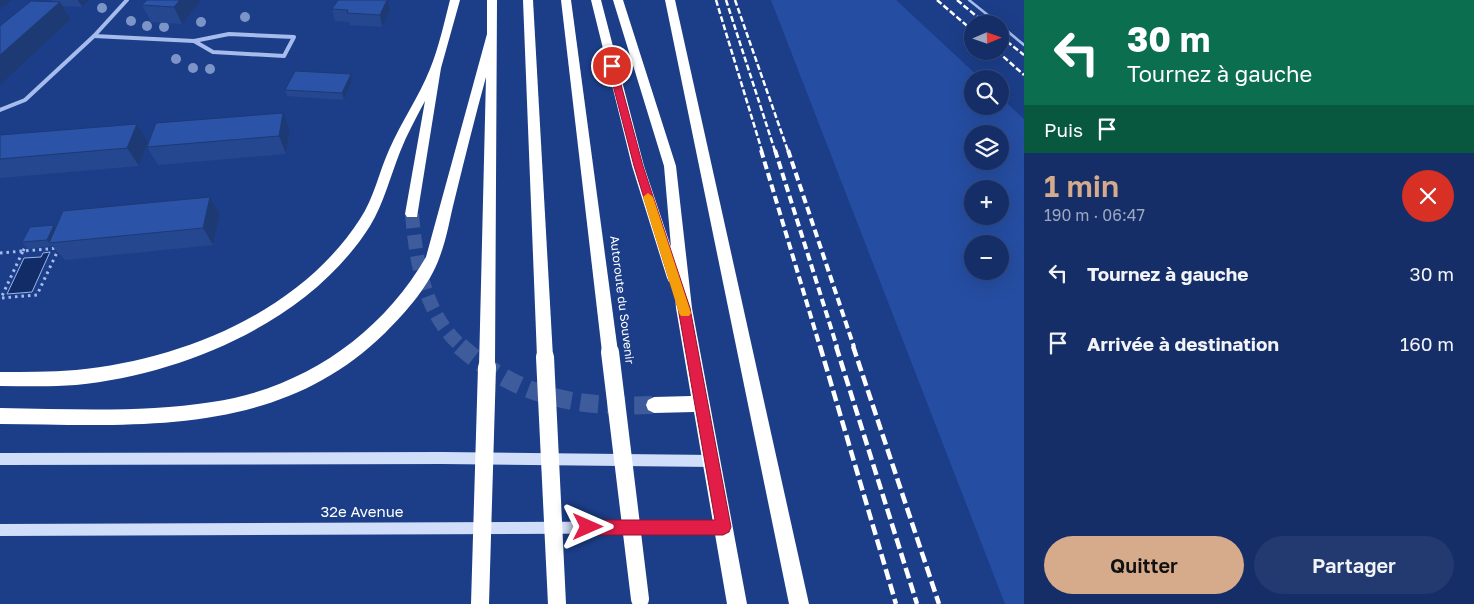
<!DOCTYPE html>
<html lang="fr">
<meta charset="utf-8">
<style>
body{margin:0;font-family:"Golos Text",sans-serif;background:#223a70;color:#f1f3f6;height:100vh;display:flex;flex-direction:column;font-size:19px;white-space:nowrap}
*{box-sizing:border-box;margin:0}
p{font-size:16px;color:#9da8c0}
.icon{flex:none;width:28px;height:28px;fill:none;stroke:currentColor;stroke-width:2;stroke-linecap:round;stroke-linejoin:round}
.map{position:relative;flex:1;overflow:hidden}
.side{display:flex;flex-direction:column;background:#152e67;width:450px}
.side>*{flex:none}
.top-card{background:#0b6e4f;color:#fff;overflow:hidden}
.needle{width:32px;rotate:88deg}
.controls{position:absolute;left:964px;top:15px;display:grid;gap:10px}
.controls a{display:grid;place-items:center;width:45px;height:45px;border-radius:50%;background:#152e67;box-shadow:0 5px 20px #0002,0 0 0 1px #344a7b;font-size:25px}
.pin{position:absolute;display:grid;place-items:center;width:42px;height:42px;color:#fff;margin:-21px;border:2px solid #fff;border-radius:50%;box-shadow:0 1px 5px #0007}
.me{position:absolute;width:55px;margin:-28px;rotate:90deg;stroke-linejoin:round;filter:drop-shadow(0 0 4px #0008)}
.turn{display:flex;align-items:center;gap:18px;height:105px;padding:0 20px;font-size:22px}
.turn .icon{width:65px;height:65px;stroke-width:2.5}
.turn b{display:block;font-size:35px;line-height:42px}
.then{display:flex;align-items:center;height:48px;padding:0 20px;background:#0003;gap:10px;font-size:19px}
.round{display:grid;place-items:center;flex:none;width:52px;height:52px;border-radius:26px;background:#223a70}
.summary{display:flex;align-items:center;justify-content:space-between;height:85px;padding:0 20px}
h1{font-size:30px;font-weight:600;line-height:38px;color:#d6ab8b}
.button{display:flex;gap:10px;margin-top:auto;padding:10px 20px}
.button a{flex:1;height:58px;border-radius:30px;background:#d6ab8b;color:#111;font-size:20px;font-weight:600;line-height:58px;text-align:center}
.button a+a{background:#223a70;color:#f1f3f6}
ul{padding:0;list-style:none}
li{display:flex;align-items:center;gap:15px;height:70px;padding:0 20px}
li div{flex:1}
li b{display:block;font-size:19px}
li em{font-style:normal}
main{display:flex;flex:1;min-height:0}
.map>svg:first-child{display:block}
.green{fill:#254da1;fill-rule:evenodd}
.water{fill:#122c67;stroke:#98b5ee}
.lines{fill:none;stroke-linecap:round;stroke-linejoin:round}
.motorway-tunnel-far1{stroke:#3e5b9b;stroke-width:14;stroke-dasharray:14 7;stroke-linecap:butt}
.motorway-tunnel{stroke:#3e5b9b;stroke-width:18;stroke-dasharray:18 9;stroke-linecap:butt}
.path{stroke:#a5bcec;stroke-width:3;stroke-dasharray:2.5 4;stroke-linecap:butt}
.service{stroke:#a5bcec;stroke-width:2.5}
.minor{stroke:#a5bcec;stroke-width:4}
.secondary{fill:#d1def9;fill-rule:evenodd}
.motorway{fill:#fff;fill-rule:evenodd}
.rail-far2{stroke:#fff;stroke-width:2.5;stroke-dasharray:6 2.5;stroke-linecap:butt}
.rail-far1{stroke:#fff;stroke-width:4;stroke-dasharray:8 4;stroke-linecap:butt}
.rail{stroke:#fff;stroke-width:4.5;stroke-dasharray:11 4.5;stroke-linecap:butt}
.motorway-bridge{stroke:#fff;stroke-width:18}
.tree{fill:#7c94c7}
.wall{fill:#254790}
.shaded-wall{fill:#1e3a75}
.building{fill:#2b53a7;stroke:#1e3a75}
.route{fill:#e11d48;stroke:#92132f}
.slow{fill:#f59e0b}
.labels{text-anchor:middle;stroke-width:5;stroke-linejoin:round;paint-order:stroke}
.street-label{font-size:12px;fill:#fff;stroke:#1c3e89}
.near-street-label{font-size:15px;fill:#fff;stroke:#1c3e89}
</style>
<main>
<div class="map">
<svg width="1024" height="604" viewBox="0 0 1024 604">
<rect width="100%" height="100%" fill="#1c3e89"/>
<!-- green -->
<path class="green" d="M771,0H896L981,79H972V106H1000V97L1024,119V604H1005ZM972,134H1000V161H972ZM972,189H1000V216H972ZM972,244H1000V271H972Z"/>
<!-- water -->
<path class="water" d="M50,252L32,292L7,294L24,258L41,257L43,253Z"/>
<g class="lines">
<!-- motorway-tunnel-far1 -->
<path class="motorway-tunnel-far1" d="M412,214C416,261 424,314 462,347"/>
<!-- motorway-tunnel -->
<path class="motorway-tunnel" d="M460,346C518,398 578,408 654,405"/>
<!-- path -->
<g class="path">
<path d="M59,248L37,295L1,298L23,251Z"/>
<path d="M23,251L27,244"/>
<path d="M0,253L23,251"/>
</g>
<!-- service -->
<g class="service">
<path d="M969,0L999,24"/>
<path d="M1000,25L1024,45"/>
</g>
<!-- minor -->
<g class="minor">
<path d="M229,34L294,37L284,56L213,52L194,41Z"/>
<path d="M94,36L194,41"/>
<path d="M0,110L25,100L94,36L127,0"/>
</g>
<!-- secondary -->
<g class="secondary">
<path d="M442,452L713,455L717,457L719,461L717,465L713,467L442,464L0,465V453Z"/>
<path d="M723,521L728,522L729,527L728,532L723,533L0,536V524Z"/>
</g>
<!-- motorway -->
<g class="motorway">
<path d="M450,0H460L441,68L417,217H407L405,214L425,101C416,118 407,134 400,152C390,177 384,203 370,226C310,321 185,374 76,385C51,387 25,386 0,386V372C25,372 50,372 76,370C182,360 300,312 360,219C374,198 379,172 389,150C401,122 419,97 430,69C439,47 444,23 450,0Z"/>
<path d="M487,0H497L495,367L493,372L487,374L481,372L479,367L486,77C475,117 465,157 455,198C450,217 447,238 440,256C430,285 407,311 385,333C278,438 138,425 0,424V408C70,409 142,413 212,402C302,389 381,335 426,257L487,34Z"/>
<path d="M523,0H533L553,357L551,362L545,364L539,362L537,357Z"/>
<path d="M561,0H571L618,352L616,357L610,359L604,357L602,352Z"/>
<path d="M591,0H601L644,166L671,247L664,166L613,0H623L676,166L692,308L747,604H727L694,412L654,413L648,410L646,405L648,400L654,397L691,396L676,308L674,284L669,282L667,278L632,166Z"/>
<path d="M665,0H675L809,604H789Z"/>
</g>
<!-- rail-far2 -->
<g class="rail-far2">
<path d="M716,0L762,151"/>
<path d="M726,0L775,151"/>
<path d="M735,0L788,151"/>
<path d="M937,0L972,30"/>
<path d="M957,0L986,24"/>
<path d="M1000,36L1024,55"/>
<path d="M997,51L1024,75"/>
</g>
<!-- rail-far1 -->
<g class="rail-far1">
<path d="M761,150L820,347"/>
<path d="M775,150L837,347"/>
<path d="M788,150L854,347"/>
</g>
<!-- rail -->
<g class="rail">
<path d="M820,346L896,604"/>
<path d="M836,346L917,604"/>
<path d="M853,346L939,604"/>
</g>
<!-- motorway-bridge -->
<g class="motorway-bridge">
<path d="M610,352L640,599"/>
<path d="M545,357L557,604"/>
<path d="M480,604L487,367"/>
</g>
</g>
<!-- trees -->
<g class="tree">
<circle cx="102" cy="8" r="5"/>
<circle cx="245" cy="17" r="5"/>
<circle cx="131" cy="21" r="5"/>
<circle cx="201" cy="22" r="5"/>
<circle cx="147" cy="26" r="5"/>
<circle cx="164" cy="27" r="5"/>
<circle cx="176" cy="59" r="5"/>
<circle cx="193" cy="68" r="5"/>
<circle cx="210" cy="69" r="5"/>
</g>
<!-- wall -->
<g class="wall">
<path d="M51,0H90L82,7L63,6L71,19Z"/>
<path d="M147,0H202L182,24L151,22L142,5Z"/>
<path d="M332,9L390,10L382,27L350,25L349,22L335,21Z"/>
<path d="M351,74L352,80L344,100L287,96L285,90Z"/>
<path d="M283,113L290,130L286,154L158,165L147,147Z"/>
<path d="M137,124L148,142L139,166L0,178V135Z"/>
<path d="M220,215L213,245L65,260L52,246L28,249L22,242L56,226Z"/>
</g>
<!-- shaded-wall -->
<g class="shaded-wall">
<path d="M0,0H12L0,10Z"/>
<path d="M78,0H90L82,7Z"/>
<path d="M180,0H202L182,24L174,7Z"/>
<path d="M387,0H388L390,10L382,27L380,15Z"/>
<path d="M60,2L71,19L0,85V55Z"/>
<path d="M351,74L352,80L344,100L342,93Z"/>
<path d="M283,113L290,130L286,154L279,136Z"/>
<path d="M137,124L148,142L139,166L127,148Z"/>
<path d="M210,197L220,215L213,245L203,228Z"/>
<path d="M54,225L60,231L49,243L47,240Z"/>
</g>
<!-- building -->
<g class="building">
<path d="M147,0H180L174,7L142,5Z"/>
<path d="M338,0H387L380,15L347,13L348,10L332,9Z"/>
<path d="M31,1L60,2L0,55V26Z"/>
<path d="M295,71L351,74L342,93L285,90Z"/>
<path d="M283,113L279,136L147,147L156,123Z"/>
<path d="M137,124L127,148L0,159V135Z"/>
<path d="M210,197L203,228L49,243L63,211Z"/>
<path d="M54,225L47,240L22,242L30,227Z"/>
</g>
<!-- route -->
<path class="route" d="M612,63L616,66L643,166L690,308L731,527L729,532L723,535H588L583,532L581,527L583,522L588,520H715L678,308L634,166L608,66Z"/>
<!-- slow -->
<path class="slow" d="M648,193L653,197L691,313L689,316H681L679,313L643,197Z"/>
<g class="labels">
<!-- street labels -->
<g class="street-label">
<text transform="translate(622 300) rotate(83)" y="4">Autoroute du Souvenir</text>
</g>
<!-- near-street labels -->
<g class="near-street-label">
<text x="362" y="517">32e Avenue</text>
</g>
</g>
</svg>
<div class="controls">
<a><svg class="needle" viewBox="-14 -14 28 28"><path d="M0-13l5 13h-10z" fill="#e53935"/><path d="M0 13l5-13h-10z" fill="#9da8c0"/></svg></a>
<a><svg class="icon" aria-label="search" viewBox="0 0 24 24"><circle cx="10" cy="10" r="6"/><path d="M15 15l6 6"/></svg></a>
<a><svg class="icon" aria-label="layers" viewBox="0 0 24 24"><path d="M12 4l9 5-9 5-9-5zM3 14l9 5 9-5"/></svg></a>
<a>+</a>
<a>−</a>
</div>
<div class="pin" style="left:612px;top:66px;background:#d93025"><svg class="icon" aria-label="arrive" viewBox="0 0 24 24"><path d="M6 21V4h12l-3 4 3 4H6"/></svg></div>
<svg class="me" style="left:588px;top:527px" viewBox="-20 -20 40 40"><path d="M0-17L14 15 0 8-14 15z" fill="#e11d48" stroke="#fff" stroke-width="4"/></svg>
</div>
<section class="side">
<div class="top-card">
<div class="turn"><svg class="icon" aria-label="left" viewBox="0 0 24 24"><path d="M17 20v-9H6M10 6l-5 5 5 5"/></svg><div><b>30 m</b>Tournez à gauche</div></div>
<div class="then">Puis<svg class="icon" aria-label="arrive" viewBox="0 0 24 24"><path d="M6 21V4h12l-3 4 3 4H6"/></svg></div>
</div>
<div class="summary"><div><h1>1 min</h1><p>190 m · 06:47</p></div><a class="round" style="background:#d93025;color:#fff"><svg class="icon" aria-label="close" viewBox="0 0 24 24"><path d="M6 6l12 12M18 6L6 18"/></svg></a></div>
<ul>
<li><svg class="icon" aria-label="left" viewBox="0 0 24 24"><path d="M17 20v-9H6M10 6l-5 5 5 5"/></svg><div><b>Tournez à gauche</b></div><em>30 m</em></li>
<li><svg class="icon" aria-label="arrive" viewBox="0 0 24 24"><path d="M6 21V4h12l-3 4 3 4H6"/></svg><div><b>Arrivée à destination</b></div><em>160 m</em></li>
</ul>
<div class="button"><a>Quitter</a><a>Partager</a></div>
</section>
</main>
